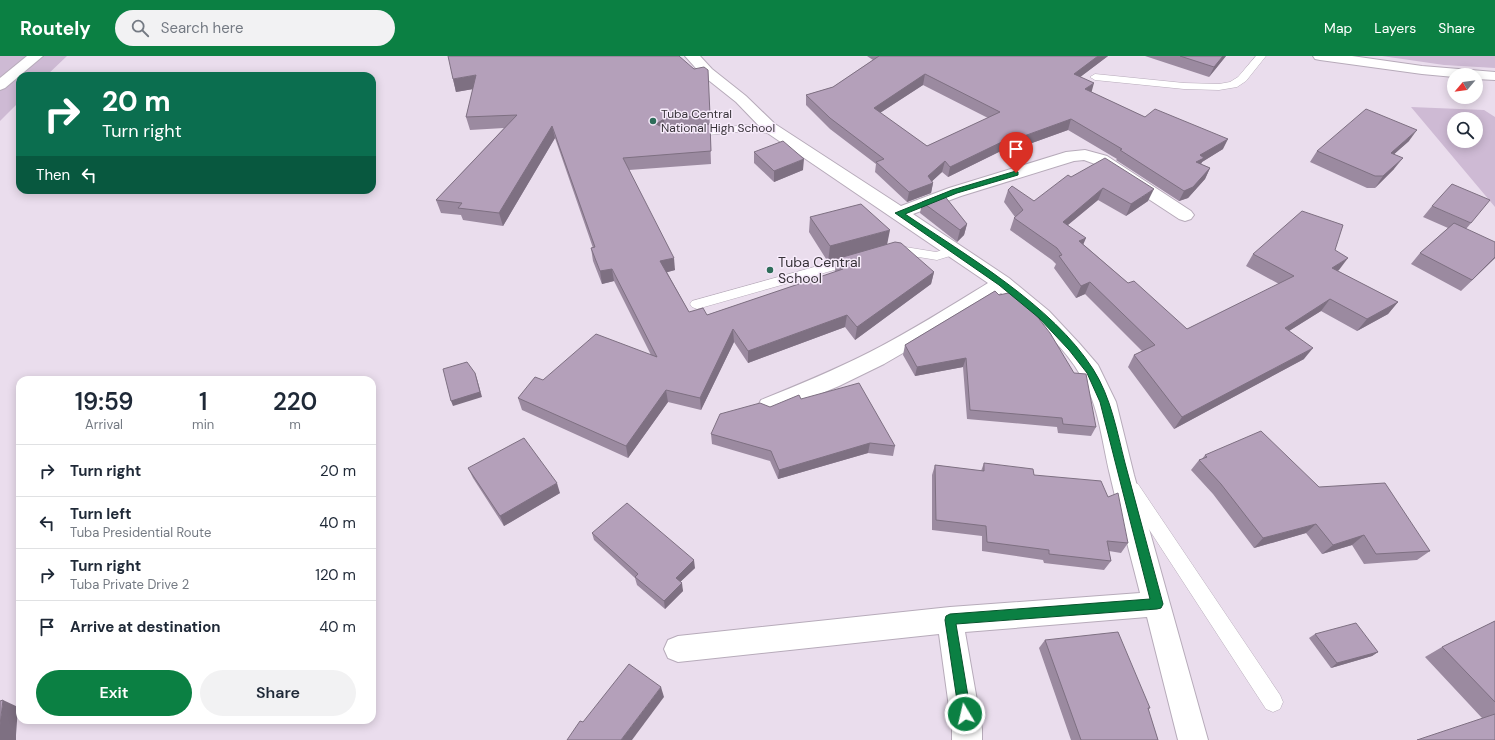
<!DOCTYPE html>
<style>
body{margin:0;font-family:"DM Sans",sans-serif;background:#f2f2f3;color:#1f2937;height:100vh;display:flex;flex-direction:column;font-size:15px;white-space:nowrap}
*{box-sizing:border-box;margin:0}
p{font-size:13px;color:#747a83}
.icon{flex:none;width:22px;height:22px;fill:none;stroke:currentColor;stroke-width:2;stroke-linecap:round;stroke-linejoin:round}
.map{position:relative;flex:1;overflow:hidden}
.side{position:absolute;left:16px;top:320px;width:360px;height:348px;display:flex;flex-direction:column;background:#fff;border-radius:12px;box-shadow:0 2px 10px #0003}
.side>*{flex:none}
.banner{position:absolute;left:16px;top:16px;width:360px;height:122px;border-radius:12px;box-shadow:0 2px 10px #0003;background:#0b6e4f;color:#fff;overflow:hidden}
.needle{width:26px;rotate:241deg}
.fabs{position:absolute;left:1447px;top:12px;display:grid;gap:8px}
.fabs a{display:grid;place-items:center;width:36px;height:36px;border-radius:50%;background:#fff;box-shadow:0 2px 10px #0003;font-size:20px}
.pin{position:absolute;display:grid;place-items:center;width:34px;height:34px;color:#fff;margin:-41px -17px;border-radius:50% 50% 50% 0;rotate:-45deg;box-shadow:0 0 4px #0007}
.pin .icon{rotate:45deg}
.me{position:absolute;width:44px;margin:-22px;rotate:351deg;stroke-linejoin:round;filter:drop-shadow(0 0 3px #0008)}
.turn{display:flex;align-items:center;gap:14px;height:84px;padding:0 20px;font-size:18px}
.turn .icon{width:52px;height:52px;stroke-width:2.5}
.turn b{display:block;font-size:28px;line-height:34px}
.then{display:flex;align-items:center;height:38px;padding:0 20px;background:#0003;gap:8px;font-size:15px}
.eta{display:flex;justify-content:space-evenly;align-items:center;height:68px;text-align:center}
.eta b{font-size:24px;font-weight:600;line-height:28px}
.action{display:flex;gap:8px;margin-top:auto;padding:8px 20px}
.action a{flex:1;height:46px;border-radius:24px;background:#0b8043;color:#fff;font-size:16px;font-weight:600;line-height:46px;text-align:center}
.action a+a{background:#f2f2f3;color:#1f2937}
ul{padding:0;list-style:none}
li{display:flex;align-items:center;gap:12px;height:52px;padding:0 20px;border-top:1px solid #e0e1e3}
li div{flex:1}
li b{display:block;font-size:15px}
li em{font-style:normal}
header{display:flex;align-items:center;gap:24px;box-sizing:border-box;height:56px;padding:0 20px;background:#0b8043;color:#fff}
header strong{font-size:19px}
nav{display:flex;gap:22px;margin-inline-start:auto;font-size:14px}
.search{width:280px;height:36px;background:#f2f2f3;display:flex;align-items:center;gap:10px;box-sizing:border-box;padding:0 14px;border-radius:22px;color:#747a83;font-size:15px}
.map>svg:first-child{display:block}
.green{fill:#cebad4;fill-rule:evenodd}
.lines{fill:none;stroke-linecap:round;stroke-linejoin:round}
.service-casing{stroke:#b7abba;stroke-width:1}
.minor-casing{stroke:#b7abba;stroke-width:2}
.primary-casing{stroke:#b7abba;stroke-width:2}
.service{fill:#fff;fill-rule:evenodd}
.minor{fill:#fff;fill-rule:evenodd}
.primary{fill:#fff;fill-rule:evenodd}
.wall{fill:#9b8aa0;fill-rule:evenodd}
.shaded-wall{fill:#7e7082}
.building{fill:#b4a0ba;stroke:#7e7082;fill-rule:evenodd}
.route{fill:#0b8043;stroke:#07532c}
.poi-dot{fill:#2e6d5a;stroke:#f7ebfb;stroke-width:1.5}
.labels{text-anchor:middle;stroke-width:3;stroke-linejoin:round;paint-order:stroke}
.far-poi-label{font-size:12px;fill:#373238;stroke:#f7ebfb;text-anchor:start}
.poi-label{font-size:14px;fill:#373238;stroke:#f7ebfb;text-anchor:start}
</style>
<header>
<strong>Routely</strong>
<div class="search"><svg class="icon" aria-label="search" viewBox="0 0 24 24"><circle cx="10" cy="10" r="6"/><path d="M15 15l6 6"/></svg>Search here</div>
<nav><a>Map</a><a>Layers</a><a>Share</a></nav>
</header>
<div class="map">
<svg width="1495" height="684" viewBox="0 0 1495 684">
<rect width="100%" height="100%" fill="#eadded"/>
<!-- green -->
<g class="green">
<path d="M0,0H67L46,20H20V45L0,65Z"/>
<path d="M1382,0H1495V12L1444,9Z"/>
<path d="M1411,51L1484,54L1495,61V151ZM1454,63H1476V85H1454Z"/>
</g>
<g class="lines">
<defs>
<g id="service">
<path d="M1256,0H1266L1246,25L1237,31L1219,34L1184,33L1095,24L1090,21L1095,18L1184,27L1219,28L1230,26L1238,21Z"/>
<path d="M747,69L776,72L781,75L776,78L747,75L689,81L683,78L689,75Z"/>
<path d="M893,189L936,196L955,190L960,191L961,194L960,197L937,204L888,196L887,193L888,190Z"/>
<path d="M854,200L859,201L860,204L859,207L697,253L692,251L690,248L692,245Z"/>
<path d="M1132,426L1138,428L1280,639L1283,646L1280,653L1273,656L1266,653L1126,438L1124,433L1126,428Z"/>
</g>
<g id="minor">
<path d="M27,0H43L5,32L0,34V22Z"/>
<path d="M685,0H700L712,13L746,40L775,68L901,150L949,132L1066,96L1085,94L1107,100L1191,155L1194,159L1191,163L1185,165L1179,163L1095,108L1084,104L1074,105L961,140L913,158L1009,222L1049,255L1079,287L1098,309L1116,346L1134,419L1208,684H1178L1147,561L965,576L982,673V684H952V673L939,578L678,606L668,602L664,593L668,584L678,580L950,551L1140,537C1130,497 1119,458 1110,419C1102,386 1099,349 1081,320C1063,288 1029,260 1001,237L941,275L884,308L839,330L777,356L769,359L761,356L758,350L761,344C798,329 835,314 870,296C911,275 949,251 988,227L763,74L736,46L702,19Z"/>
</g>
<path id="primary" d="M1313,0H1352L1422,10L1495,16V24L1476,23V19H1454V21L1422,18L1320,4L1315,3Z"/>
</defs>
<!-- service casing -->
<use href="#service" class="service-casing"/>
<!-- minor casing -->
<use href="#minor" class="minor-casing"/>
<!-- primary casing -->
<use href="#primary" class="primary-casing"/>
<!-- service -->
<use href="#service" class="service"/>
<!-- minor -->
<use href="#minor" class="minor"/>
<!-- primary -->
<use href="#primary" class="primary"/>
</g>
<!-- wall -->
<g class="wall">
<path d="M867,0H1108L1080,21L1091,36L1145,61L1223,93L1202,106L1201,108L1210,112L1205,123L1188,142L1179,145L1116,104L1117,103L1068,74L1010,95L1007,92L948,121L942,116L932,125L933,127L931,137L907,146L875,116L876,108L830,73L806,49V39L833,31L873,4ZM923,29L988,62L927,90L880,57Z"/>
<path d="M1145,0H1226L1209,21Z"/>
<path d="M694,13L708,14L711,108L629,114L675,214L667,216L689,256L707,259L835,216L836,203L828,206L809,176L810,161L887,188L934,216L931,228L855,284L845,271L748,307L734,286L701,354L668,346L628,402L522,354L518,342L543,324L651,299L614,225L602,228L593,205L591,192H593L555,82L503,170L463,164L461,159L441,157L436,144L504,72L470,74L466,61L473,33L456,36L453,23Z"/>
<path d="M1409,85L1394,98V113L1375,132H1367L1310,106L1317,95Z"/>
<path d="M754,96L803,114L774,126L754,107Z"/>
<path d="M1071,121L1148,145L1126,160L1098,144L1068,169L1083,188L1128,227L1187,273L1279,228L1246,210L1253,198L1335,194L1339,214L1337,215L1398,246L1388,258L1357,275L1321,255L1289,275L1304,303L1174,373L1128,311L1134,299L1142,295L1085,238L1076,242L1054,212L1056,208L1052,204L1010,174L1014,162L1015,161L1004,146L1008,134L1034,145Z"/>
<path d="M922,146L967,168L964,179L957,186L920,157Z"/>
<path d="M1432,150L1471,167L1466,173L1495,202L1461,235L1411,208L1420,197L1448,172L1423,161Z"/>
<path d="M995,235L1096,371L1091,380L1058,377L1057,371L967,363L963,311L915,320L903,299L905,289Z"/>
<path d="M801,343L895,390L893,400L868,397L778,423L770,405L712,388L711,378L770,351Z"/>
<path d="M1205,399L1319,431L1430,495L1417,504L1364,508L1352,489L1322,498L1306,477L1254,492L1213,438L1191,414L1199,404L1202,403Z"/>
<path d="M984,407L1034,419L1128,487L1121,497L1109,495L1111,505L1104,514L1044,507L1043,504L982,495V480L932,474V419L935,409L981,415Z"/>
<path d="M468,412L560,437L504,470L473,422Z"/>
<path d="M592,477L695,512L680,526L683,535L665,553L637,529L635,522L594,484Z"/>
<path d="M1495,565V684L1482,662L1425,601L1442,591Z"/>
<path d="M1315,578L1378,596L1372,600L1331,612L1309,582Z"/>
<path d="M1045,584L1150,652L1148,653L1158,684H1071L1039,592Z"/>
</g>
<!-- shaded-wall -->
<g class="shaded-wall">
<path d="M1098,0H1108L1071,28L1074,18Z"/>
<path d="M1223,0H1226L1209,21L1214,11Z"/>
<path d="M925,18L923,29L872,62L874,52Z"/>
<path d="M476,19L479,32L456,36L453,23Z"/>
<path d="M1094,27L1091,38L1085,33Z"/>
<path d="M664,63L665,76L656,68Z"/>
<path d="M1071,63L1068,74L1010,95L1013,84Z"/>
<path d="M552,70L555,82L503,170L499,157Z"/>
<path d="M1417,74L1409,85L1383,108L1391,97Z"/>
<path d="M1010,82L1007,92L948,121L950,111Z"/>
<path d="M1228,83L1223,93L1202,106L1199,112L1191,116L1200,99Z"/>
<path d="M1403,102L1394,113L1375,132L1383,120Z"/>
<path d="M804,103L803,114L774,126V115Z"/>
<path d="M945,105L942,116L928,129L933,127L931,137L907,146L909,136L928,120Z"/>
<path d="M1210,112L1205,123L1188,142L1179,145L1184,135Z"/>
<path d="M1103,132L1098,144L1058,177L1063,166Z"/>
<path d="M1154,133L1148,145L1126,160L1131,148Z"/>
<path d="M967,168L964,179L957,186L960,174Z"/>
<path d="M890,174L887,189L828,206L830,190Z"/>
<path d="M1086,182L1081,194L1079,185Z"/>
<path d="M1495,201V202L1461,235Z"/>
<path d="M674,202L675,214L661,218L660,205Z"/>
<path d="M1348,202L1339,214L1323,224L1332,212Z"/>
<path d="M612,213L614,225L602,228L600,215Z"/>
<path d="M934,216L931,228L855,284L857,271Z"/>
<path d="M1090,226L1085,238L1076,242L1081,230Z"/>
<path d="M1330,243L1321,255L1276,283L1285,272Z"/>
<path d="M1398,246L1388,258L1357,275L1367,263Z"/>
<path d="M847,259L845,271L748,307V295Z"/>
<path d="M733,273L734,286L701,354L700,342Z"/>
<path d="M1313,292L1304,303L1174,373L1182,361Z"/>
<path d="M966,302L963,311L915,320L917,311Z"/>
<path d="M475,317L477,323L482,341L453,350L451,345Z"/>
<path d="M666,334L668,346L628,402L626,390Z"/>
<path d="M870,387L868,397L778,423L779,414Z"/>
<path d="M557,427L560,437L504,470L500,460Z"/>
<path d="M1316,468L1306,477L1254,492L1263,482Z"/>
<path d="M1364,479L1352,489L1322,498L1333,489Z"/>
<path d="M694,504L695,512L677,529L676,522Z"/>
<path d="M682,527L683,535L665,553L664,545Z"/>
<path d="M1378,596L1372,600L1331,612L1337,607Z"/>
<path d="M661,631L664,641L632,684H621Z"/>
<path d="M3,644L18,651L16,679V684H0V669Z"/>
</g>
<!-- building -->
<g class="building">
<path d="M448,0H679L694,13L704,11L708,14L710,59L664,63L656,68L664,72L710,68L711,95L623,102L674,202L660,205L689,256L703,252L707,259L843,213L836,203L895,186L901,187L934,216L857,271L847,259L748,295L733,273L700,342L666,334L626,390L518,342L535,321L543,324L596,278L657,301L612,213L600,215L591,192L595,191L552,70L499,157L458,152L462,147L436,144L517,59L466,61L476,19L453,23Z"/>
<path d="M879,0H1098L1074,18L1094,27L1085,33L1145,61L1155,53L1228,83L1200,99L1204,102L1196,106L1210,112L1193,131L1184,135L1120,94L1122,93L1071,63L1013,84L1010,82L950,111L945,105L928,120L933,127L909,136L876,106L884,103L830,62L806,39L833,31ZM925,18L1000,56L927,90L874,52Z"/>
<path d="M1180,0H1223L1214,11Z"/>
<path d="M1366,53L1417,74L1391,97L1403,102L1383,120H1375L1317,95Z"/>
<path d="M783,85L804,103L774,115L754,96Z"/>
<path d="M1105,102L1154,133L1131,148L1103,132L1063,166L1086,182L1079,185L1128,227L1134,225L1187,273L1294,220L1253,198L1302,155L1343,169L1335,194L1348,202L1332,212L1398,246L1367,263L1330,243L1285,272L1313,292L1182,361L1134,299L1155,289L1090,226L1081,230L1059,200L1062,199L1057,192L1014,162L1023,154L1008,134L1012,130L1034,145L1068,119L1071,121Z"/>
<path d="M1452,128L1490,144L1471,167L1432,150Z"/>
<path d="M943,138L967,168L960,174L922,146Z"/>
<path d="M861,148L890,174L830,190L810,161Z"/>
<path d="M1454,167L1495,186V201L1472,224L1420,197Z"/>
<path d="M995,235L999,239L1013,236L1029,250L1050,277L1074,317L1086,318L1096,371L1063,368L1062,362L970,354L966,302L917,311L905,289Z"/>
<path d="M467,306L475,317L480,336L451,345L443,313Z"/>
<path d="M859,327L895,390L870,387L779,414L771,395L711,378L720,358L760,347L770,351L799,339L801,343Z"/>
<path d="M1261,375L1319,431L1385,427L1430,495L1376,498L1364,479L1333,489L1316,468L1263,482L1221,428L1199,404L1207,401L1205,399Z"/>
<path d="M524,382L557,427L500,460L468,412Z"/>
<path d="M984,407L1033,413L1034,419L1101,425L1108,441L1118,437L1128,487L1107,485L1111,505L1049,498V494L987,486L986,470L936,464L935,409L984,415Z"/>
<path d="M627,447L694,504L676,522L682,527L664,545L635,521L638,518L592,477Z"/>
<path d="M1495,565V646L1442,591Z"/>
<path d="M1356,567L1378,596L1337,607L1315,578Z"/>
<path d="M1118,576L1150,652H1148L1158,684H1081L1045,584Z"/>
<path d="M629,608L661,631L621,684H567L580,665L583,666Z"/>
<path d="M3,644L0,669V645Z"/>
<path d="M1495,658V684H1417Z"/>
</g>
<!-- route -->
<path class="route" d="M1016,115L1018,116V119L957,137L905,158C967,200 1052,249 1093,313C1111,341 1117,376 1125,407C1138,454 1150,501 1163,548L1161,552L1157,553L956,568L971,658L969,662L965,664L961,662L959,658L945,564L946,560L950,558L1150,543L1100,346L1087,317L1069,294L1039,262L999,229L895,157L952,134Z"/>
<!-- markers -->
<g class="poi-dot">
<circle cx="653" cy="65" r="4"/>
<circle cx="770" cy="214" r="4"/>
</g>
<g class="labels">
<!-- far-poi labels -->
<g class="far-poi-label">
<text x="661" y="62">Tuba Central<tspan x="661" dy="14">National High School</tspan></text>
</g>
<!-- poi labels -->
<g class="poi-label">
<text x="778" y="211">Tuba Central<tspan x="778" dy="16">School</tspan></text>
</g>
</g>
</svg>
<div class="fabs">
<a><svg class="needle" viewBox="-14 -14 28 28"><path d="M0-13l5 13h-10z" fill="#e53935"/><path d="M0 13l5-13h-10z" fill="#747a83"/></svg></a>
<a><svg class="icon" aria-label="search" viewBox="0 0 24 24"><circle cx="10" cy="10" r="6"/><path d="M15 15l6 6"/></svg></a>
</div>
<div class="pin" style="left:1016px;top:117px;background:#d93025"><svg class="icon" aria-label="arrive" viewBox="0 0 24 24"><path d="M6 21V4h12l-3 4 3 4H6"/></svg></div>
<svg class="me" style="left:965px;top:658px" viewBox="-20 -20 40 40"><circle r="17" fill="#0b8043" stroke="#fff" stroke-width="3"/><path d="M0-11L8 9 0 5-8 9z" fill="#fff"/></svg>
<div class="banner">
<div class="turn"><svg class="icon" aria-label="right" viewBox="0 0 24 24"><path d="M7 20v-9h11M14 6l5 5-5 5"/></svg><div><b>20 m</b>Turn right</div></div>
<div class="then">Then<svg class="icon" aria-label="left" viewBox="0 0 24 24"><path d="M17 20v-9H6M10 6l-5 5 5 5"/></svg></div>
</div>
<section class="side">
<div class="eta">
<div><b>19:59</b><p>Arrival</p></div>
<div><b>1</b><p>min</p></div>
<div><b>220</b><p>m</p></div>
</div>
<ul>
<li><svg class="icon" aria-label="right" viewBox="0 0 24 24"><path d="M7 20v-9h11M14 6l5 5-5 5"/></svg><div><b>Turn right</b></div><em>20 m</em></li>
<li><svg class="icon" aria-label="left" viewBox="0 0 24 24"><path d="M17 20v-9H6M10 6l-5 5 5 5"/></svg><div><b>Turn left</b><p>Tuba Presidential Route</p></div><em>40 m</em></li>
<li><svg class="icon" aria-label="right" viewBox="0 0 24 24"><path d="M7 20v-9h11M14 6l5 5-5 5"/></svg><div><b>Turn right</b><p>Tuba Private Drive 2</p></div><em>120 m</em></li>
<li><svg class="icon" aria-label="arrive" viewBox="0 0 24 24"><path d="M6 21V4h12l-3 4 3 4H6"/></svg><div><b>Arrive at destination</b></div><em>40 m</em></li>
</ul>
<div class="action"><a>Exit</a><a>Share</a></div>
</section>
</div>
